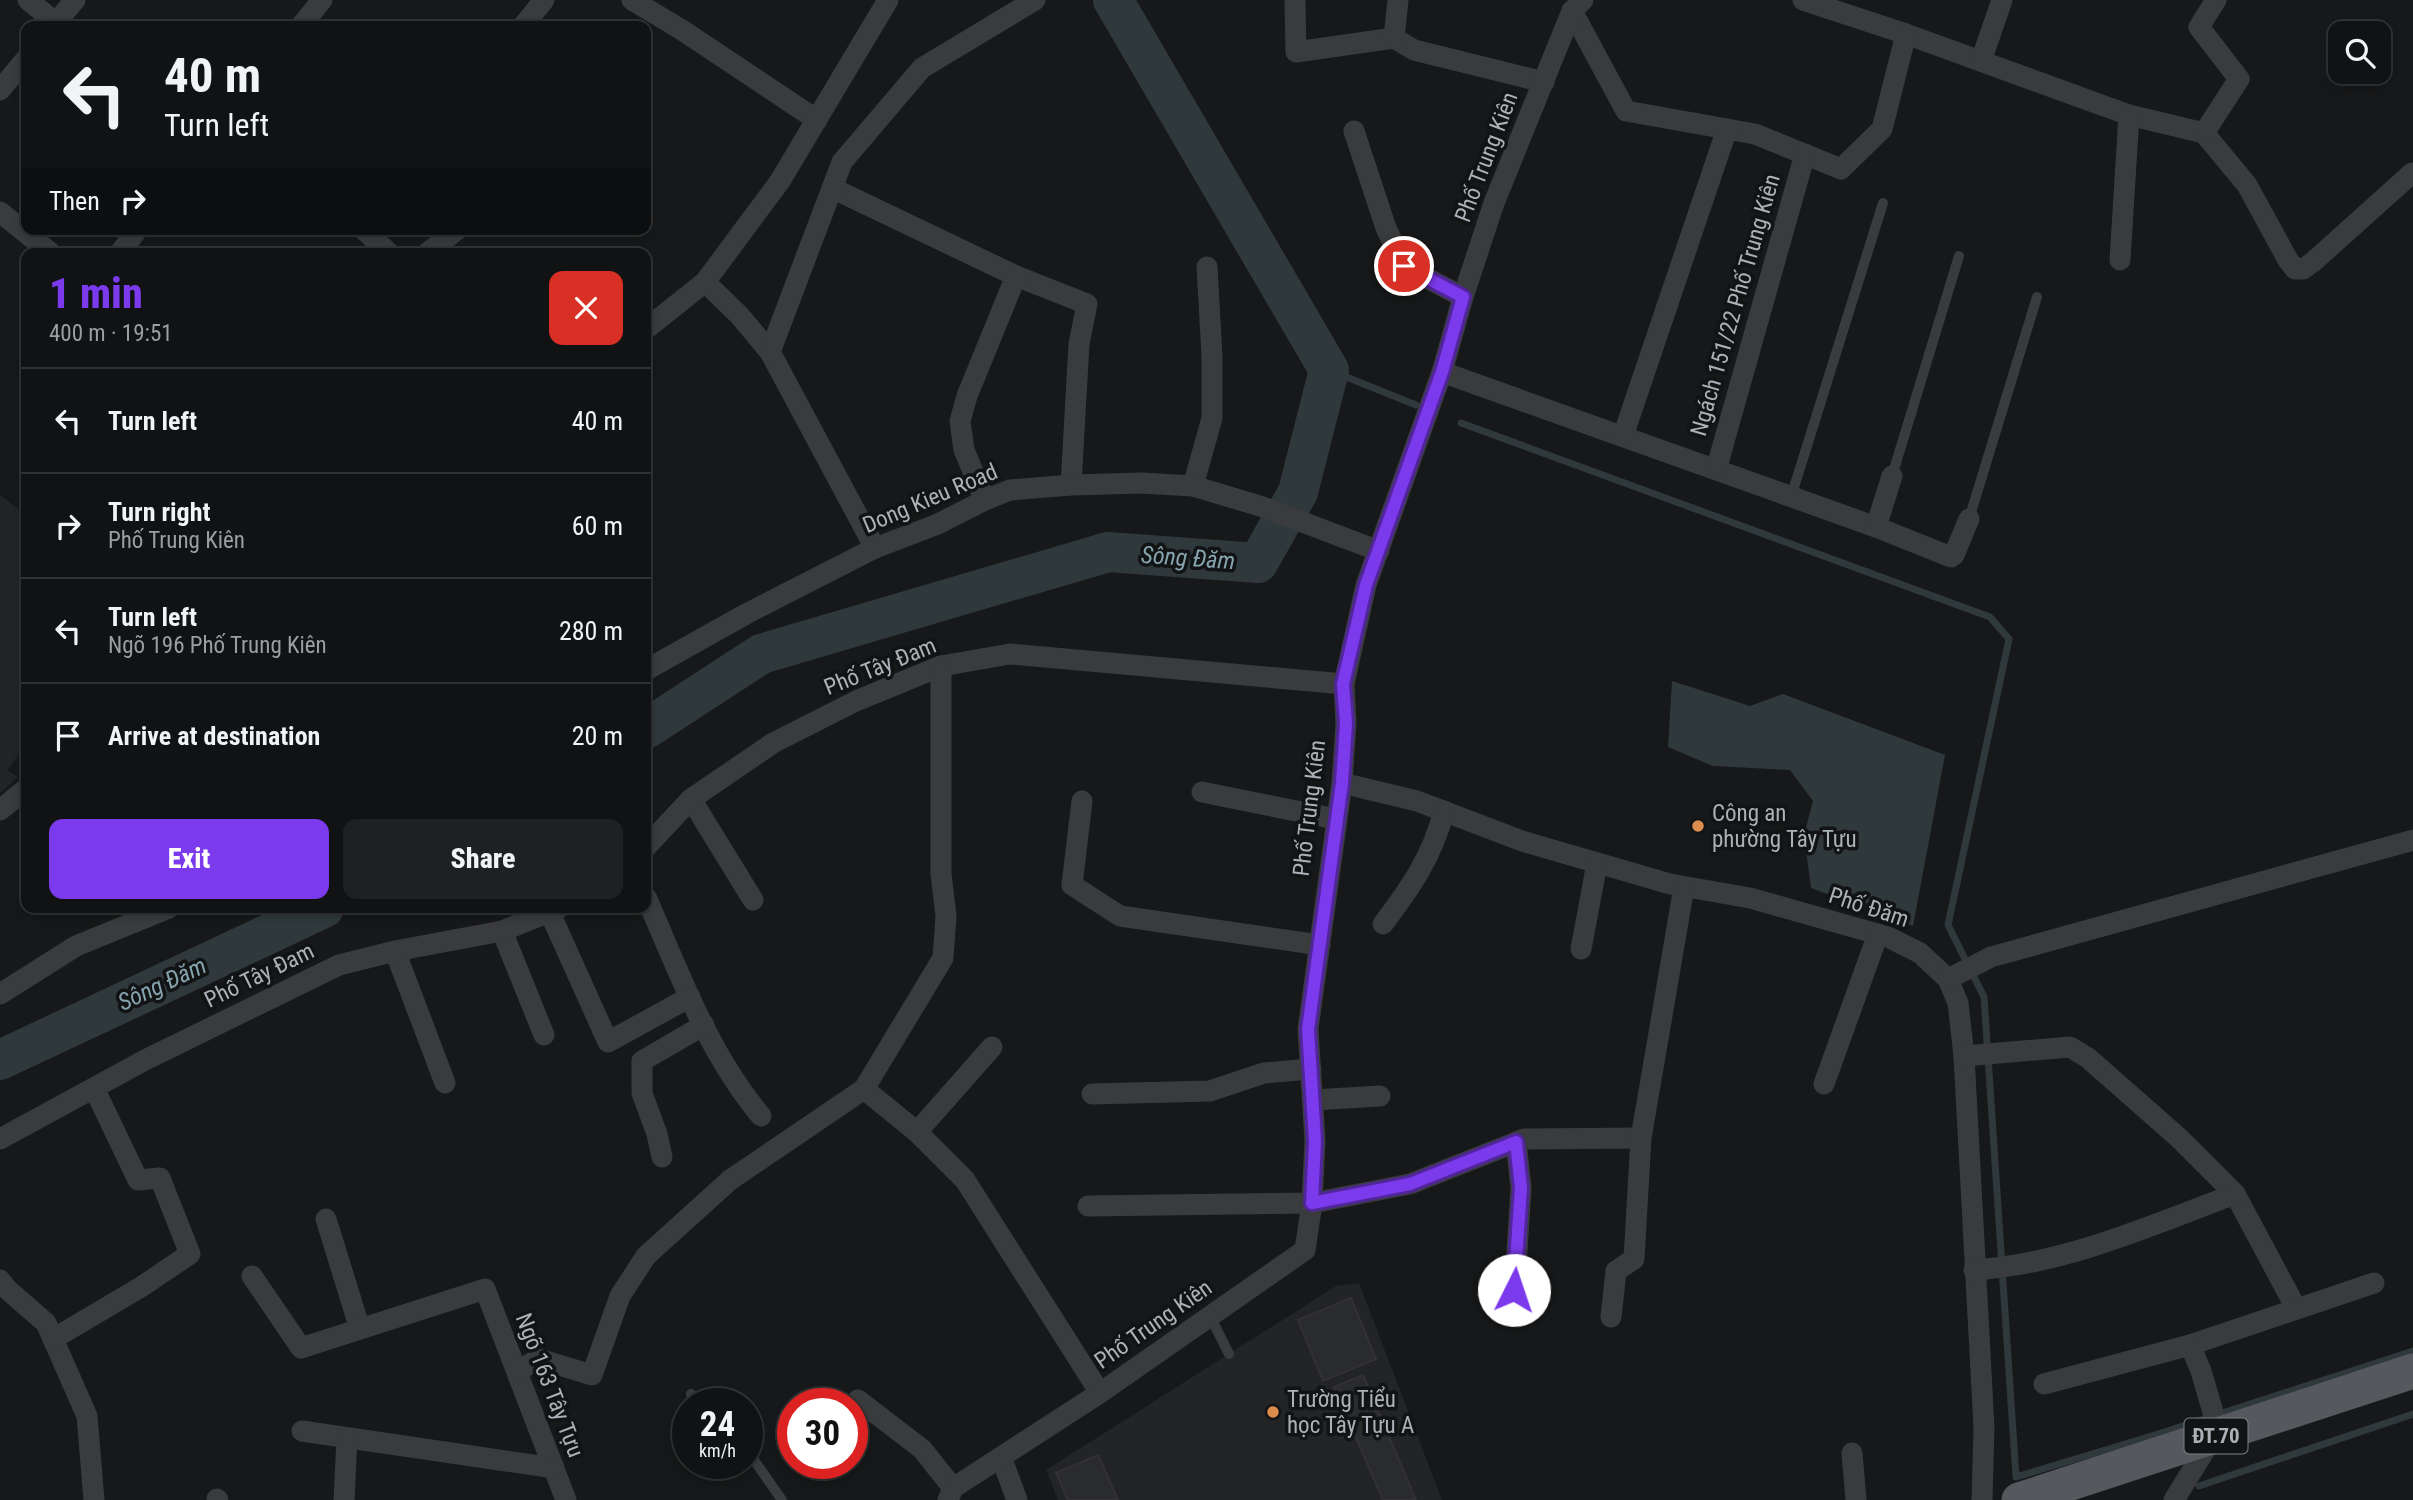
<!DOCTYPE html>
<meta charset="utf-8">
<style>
body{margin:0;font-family:"Roboto Condensed",sans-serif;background:#1e2021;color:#f1f3f6;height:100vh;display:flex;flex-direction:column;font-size:26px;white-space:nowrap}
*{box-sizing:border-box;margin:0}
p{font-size:23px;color:#9c9ea0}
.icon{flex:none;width:38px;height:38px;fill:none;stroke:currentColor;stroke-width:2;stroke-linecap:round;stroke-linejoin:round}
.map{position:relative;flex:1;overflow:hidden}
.panel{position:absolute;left:21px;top:248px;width:630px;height:665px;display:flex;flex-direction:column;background:#111213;border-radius:14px;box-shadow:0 4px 10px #0003,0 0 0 2px #303233}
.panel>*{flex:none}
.guide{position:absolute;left:21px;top:21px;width:630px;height:214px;border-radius:14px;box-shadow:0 4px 10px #0003,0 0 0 2px #303233;background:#111213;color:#f1f3f6;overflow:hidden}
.controls{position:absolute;left:2328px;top:21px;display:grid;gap:14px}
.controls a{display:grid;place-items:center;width:63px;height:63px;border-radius:14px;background:#111213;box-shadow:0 4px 10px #0003,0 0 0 2px #303233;font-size:35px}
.speed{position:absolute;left:672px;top:1388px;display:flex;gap:14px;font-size:35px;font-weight:700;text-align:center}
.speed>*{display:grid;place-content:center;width:91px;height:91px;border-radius:50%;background:#111213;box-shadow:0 4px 10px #0003,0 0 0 2px #303233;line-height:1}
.speed small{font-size:18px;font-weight:400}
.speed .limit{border:10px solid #d22;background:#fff;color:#111}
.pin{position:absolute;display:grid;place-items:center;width:60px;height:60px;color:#fff;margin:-30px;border:4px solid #fff;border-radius:50%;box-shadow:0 2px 7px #0007}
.me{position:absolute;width:77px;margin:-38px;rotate:4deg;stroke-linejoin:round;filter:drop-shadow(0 0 5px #0008)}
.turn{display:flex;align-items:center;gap:24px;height:147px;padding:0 28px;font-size:32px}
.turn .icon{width:91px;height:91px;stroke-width:2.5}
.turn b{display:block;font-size:49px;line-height:60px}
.then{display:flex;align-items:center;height:66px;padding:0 28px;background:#0003;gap:14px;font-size:26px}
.round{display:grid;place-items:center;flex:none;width:74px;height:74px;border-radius:14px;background:#1e2021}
.overview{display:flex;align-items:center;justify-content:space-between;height:119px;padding:0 28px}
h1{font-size:42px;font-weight:800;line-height:52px;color:#7c3aed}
.action{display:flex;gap:14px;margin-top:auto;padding:14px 28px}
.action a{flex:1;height:80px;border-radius:14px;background:#7c3aed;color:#fff;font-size:28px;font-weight:800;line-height:80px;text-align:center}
.action a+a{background:#1e2021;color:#f1f3f6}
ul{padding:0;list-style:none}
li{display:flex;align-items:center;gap:21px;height:105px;padding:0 28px;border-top:2px solid #303233}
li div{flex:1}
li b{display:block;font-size:26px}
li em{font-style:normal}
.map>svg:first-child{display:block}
.built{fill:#232426}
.water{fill:#2f393b}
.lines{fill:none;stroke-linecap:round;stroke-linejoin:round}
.stream{stroke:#2f393b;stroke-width:7}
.river{stroke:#2f393b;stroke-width:40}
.building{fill:#2a2b2d;stroke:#323235;stroke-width:2}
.lane{stroke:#393b3d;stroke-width:10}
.street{stroke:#393b3d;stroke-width:21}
.primary{stroke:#55585c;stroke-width:35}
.route-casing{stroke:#51269a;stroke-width:18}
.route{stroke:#7c3aed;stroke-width:12}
.poi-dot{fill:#dc8c4c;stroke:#121314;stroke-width:2.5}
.labels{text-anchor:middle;stroke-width:7;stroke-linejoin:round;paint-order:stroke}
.shield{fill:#121314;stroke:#7d8286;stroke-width:2}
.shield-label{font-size:21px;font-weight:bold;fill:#abb1b7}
.street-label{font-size:23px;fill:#abb1b7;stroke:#121314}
.poi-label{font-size:23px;fill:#abb1b7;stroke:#121314;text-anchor:start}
.water-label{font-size:24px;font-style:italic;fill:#86a4ae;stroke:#121314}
</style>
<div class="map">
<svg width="2413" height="1500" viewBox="0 0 2413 1500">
<rect width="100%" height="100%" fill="#171819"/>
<!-- built -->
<g class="built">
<path d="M0,495L26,515V746L7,770L18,777L0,793Z"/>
<path d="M1359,1283L1442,1500H1058L1046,1470L1336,1286Z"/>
</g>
<!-- water -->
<path class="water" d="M1672,681L1750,706L1783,694L1945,755L1913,926L1811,888L1804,835L1813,801L1790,770L1713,766L1668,747Z"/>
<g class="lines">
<!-- stream -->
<g class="stream">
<path d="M1329,370L1416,405"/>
<path d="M1461,423L1990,617L2009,639L1948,925L1984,997L2016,1477L2155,1435L2413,1351"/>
<path d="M2199,1486L2413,1414"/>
</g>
<!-- river -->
<g class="river">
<path d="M646,729L761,654L1108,552L1258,563L1298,492L1329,370L1113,0"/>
<path d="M0,1060L324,908"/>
</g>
</g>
<!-- building -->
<g class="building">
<path d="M1351,1298L1376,1359L1323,1381L1298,1320Z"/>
<path d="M1363,1375L1416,1500H1383L1334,1387Z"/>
<path d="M1098,1455L1118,1500H1068L1056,1473Z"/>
</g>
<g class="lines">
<!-- lane -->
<g class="lane">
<path d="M1892,476L1959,256"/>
<path d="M1791,497L1883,203"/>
<path d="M1969,519L2037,297"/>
<path d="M1210,1316L1229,1354"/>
<path d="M691,1394L701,1404"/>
<path d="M747,1450L782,1500"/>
</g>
<!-- street -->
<g class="street">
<path d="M28,0L56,23"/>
<path d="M632,0L682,30L817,120"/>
<path d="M1295,0L1296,52L1394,38L1414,50L1544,82"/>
<path d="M1803,0L1906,34L2129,115L2204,133L2247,185L2288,260L2295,269H2303L2313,262L2412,173"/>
<path d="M1572,11L1626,111L1755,134L1841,169L1882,129L1906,34"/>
<path d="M53,26L75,0"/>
<path d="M301,26L322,0"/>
<path d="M523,26L544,0"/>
<path d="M1394,38L1398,0"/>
<path d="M1981,61L2002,0"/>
<path d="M0,90L26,59"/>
<path d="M1354,131L1386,228L1404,266L1463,297"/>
<path d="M2204,133L2239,79L2199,27L2216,0"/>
<path d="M832,188L1016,276L1087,304L1079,344L1071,485"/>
<path d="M0,212L52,254"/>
<path d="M363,229L390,254"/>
<path d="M119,254L138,229"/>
<path d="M426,254L458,229"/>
<path d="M2120,260L2129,115"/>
<path d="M705,282L740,316L770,352L875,548"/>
<path d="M646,329L705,282L780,181L888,0"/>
<path d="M770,352L842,162L922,68L1035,0"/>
<path d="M1442,372L1876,527L1951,557L1954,555L1969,519"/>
<path d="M1623,436L1727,129"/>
<path d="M1716,470L1805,154"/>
<path d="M1193,486L1212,418V356L1207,267"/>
<path d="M985,500L964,450L960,421L967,396L1016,276"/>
<path d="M1876,527L1892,476"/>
<path d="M646,670L746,614L875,548L938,524L985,500L1010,490L1071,485L1141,483L1193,486L1260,506L1379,551"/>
<path d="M1342,783L1417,801L1522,841L1670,884L1750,898L1888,937L1920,953L1948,979L1958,1003L1964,1056L1984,1427L1982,1500"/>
<path d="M1202,792L1336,819"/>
<path d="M691,799L753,900"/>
<path d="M1082,801L1072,885L1120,916L1320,945"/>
<path d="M0,810L26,789"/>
<path d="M646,847L691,799L773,743L856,701L941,666L1010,654L1344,684"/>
<path d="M646,897C679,972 708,1053 761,1116"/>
<path d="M550,913L608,1042L690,997"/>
<path d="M1383,924C1411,887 1432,857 1444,811"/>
<path d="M502,931L544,1035"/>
<path d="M1581,949L1597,863"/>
<path d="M395,951L445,1083"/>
<path d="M1948,979L1991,957L2413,840"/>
<path d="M0,994L76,946L169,908"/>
<path d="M1964,1056L2070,1047L2088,1058L2179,1138L2235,1194L2296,1308"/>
<path d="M1824,1084L1878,934"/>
<path d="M864,1089L917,1132L965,1180L1100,1393"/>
<path d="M1092,1094L1210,1091L1264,1073L1311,1069"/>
<path d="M1313,1100L1380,1096"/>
<path d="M917,1132L992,1047"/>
<path d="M0,1139L145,1060L339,965L395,951L502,931L559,908"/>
<path d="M662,1157L657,1134L642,1093V1061L704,1025"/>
<path d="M1088,1206L1312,1203L1410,1184L1524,1139L1641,1138"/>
<path d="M326,1219L360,1329"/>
<path d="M1974,1270C2065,1264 2150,1226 2235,1194"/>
<path d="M252,1276L301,1348L485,1289L566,1500"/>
<path d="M0,1280L8,1290L46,1323L87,1416L94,1500"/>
<path d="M1513,1315L1521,1188L1516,1142"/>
<path d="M1611,1317L1616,1271L1634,1259L1641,1138L1684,887"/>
<path d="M53,1339L141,1287L190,1254L160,1178L138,1180L94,1088"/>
<path d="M2190,1345L2374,1283"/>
<path d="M517,1371L539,1359L592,1375L620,1296L646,1256L730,1180L864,1089L943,958L946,916L941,874V666"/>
<path d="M2044,1384L2190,1345L2201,1371L2217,1426L2213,1437L2174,1500"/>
<path d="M858,1400L922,1449L953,1488"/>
<path d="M302,1431L554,1468"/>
<path d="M1852,1453L1856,1500"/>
<path d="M1001,1457L1017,1500"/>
<path d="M217,1499L218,1500"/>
<path d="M344,1500L347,1438"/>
<path d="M948,1500L953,1488L1100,1393L1305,1250L1312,1203L1315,1141L1308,1029L1342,783L1346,723L1344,684L1366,585L1442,372L1463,297L1494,203L1572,11L1583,0"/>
</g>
<!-- primary -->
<path class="primary" d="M2019,1500L2413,1371"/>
</g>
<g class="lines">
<defs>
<path id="route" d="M1404,266L1463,297L1442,372L1366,585L1343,684L1346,723L1342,783L1308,1029L1315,1141L1312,1203L1410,1184L1516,1142L1521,1188L1514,1290"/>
</defs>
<!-- route casing -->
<use href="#route" class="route-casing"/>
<!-- route -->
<use href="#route" class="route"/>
</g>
<!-- markers -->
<g class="poi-dot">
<circle cx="1698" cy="826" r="7"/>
<circle cx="1273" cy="1412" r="7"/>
</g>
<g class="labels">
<!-- shield labels -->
<rect class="shield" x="2184.5" y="1418.5" width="63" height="35" rx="5"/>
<g class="shield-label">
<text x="2216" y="1443">ĐT.70</text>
</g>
<!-- street labels -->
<g class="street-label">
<text transform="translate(1486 157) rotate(-69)" y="8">Phố Trung Kiên</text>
<text transform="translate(1735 305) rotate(-74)" y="8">Ngách 151/22 Phố Trung Kiên</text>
<text transform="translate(930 498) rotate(-23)" y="8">Dong Kieu Road</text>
<text transform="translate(880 666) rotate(-22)" y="8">Phố Tây Đam</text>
<text transform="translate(1309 808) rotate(-83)" y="8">Phố Trung Kiên</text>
<text transform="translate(1869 907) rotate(18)" y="8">Phố Đăm</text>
<text transform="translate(259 975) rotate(-26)" y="8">Phố Tây Đam</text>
<text transform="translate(1153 1324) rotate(-35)" y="8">Phố Trung Kiên</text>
<text transform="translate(550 1385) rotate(69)" y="8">Ngõ 163 Tây Tựu</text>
</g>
<!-- poi labels -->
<g class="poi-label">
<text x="1712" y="821">Công an<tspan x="1712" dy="26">phường Tây Tựu</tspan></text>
<text x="1287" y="1407">Trường Tiểu<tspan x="1287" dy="26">học Tây Tựu A</tspan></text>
</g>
<!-- water labels -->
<g class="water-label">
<text transform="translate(1188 558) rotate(4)" y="8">Sông Đăm</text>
<text transform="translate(162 984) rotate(-25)" y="8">Sông Đăm</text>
</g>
</g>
</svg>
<div class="controls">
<a><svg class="icon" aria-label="search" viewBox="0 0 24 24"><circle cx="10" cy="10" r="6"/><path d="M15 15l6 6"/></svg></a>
</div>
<div class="speed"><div>24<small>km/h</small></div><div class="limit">30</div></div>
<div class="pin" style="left:1404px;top:266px;background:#d93025"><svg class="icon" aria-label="arrive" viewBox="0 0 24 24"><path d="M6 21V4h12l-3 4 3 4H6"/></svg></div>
<svg class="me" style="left:1514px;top:1290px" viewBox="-20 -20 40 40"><circle r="19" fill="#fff"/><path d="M0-13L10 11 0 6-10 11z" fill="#7c3aed"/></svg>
<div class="guide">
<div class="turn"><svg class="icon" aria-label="left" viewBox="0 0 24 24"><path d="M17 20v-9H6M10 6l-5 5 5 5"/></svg><div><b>40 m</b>Turn left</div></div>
<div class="then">Then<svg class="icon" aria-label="right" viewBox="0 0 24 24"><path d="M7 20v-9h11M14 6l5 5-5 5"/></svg></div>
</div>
<section class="panel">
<div class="overview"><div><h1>1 min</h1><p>400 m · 19:51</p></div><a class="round" style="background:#d93025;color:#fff"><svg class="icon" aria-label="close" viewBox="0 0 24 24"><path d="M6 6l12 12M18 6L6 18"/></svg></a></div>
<ul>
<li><svg class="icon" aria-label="left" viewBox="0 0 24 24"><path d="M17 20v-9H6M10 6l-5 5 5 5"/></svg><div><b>Turn left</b></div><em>40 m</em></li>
<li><svg class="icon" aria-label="right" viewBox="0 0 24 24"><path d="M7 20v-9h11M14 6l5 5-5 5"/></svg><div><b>Turn right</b><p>Phố Trung Kiên</p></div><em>60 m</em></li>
<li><svg class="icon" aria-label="left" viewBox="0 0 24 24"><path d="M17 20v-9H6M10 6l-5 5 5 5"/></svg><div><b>Turn left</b><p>Ngõ 196 Phố Trung Kiên</p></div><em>280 m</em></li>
<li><svg class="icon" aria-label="arrive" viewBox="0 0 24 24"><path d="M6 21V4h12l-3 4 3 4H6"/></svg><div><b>Arrive at destination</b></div><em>20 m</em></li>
</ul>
<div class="action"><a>Exit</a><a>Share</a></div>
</section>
</div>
